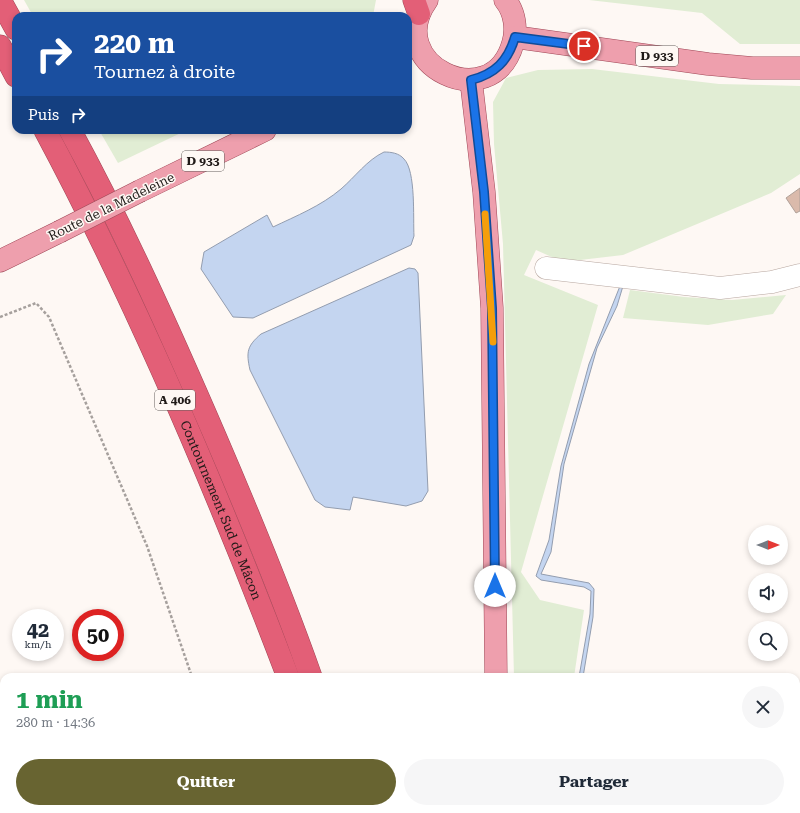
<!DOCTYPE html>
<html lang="fr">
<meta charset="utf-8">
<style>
body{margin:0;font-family:"Roboto Serif",serif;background:#f6f6f7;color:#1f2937;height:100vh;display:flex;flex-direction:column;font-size:15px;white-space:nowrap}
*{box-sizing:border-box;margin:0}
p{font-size:13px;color:#747a83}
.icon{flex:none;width:22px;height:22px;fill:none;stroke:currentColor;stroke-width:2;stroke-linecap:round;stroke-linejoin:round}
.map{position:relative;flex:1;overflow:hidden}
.details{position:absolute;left:0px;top:673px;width:800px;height:140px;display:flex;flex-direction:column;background:#fff;border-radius:12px 12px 0 0;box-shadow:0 2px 6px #0003}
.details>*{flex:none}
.guide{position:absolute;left:12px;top:12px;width:400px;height:122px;border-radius:12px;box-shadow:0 2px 6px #0003;background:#1a4fa0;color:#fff;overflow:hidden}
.needle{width:26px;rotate:90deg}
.controls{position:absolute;left:748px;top:525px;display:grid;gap:8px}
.controls a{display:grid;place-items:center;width:40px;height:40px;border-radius:50%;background:#fff;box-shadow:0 2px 6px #0003;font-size:20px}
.speed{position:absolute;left:12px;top:609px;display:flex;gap:8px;font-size:20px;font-weight:700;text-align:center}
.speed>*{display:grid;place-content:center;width:52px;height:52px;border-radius:50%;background:#fff;box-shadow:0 2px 6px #0003;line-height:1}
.speed small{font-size:10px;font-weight:400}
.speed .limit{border:6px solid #d22;background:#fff;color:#111}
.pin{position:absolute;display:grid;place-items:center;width:34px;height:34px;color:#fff;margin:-17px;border:2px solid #fff;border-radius:50%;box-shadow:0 1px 4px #0007}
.me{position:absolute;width:44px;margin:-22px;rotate:0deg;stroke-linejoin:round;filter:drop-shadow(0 0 3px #0008)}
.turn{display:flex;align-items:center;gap:14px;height:84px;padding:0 16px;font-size:18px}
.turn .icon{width:52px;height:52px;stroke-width:2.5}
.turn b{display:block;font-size:28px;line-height:34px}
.then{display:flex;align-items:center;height:38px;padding:0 16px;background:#0003;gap:8px;font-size:15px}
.round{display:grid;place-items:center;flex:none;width:42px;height:42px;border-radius:21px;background:#f6f6f7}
.head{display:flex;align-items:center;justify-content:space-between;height:68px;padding:0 16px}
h1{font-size:24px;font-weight:700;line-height:30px;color:#1e9e55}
.button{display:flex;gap:8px;margin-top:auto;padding:8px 16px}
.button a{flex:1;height:46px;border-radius:24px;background:#686431;color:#fff;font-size:16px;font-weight:700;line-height:46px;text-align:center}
.button a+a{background:#f6f6f7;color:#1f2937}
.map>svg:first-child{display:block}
.green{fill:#e1edd4}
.water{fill:#c4d5f0;stroke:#939daf}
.building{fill:#dabaab;stroke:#b0a199}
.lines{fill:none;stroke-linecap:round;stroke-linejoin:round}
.minor-casing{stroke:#b7a7a0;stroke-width:23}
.major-casing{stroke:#9f4756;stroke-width:23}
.highway-casing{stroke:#9f4756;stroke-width:23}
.path{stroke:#a6a09d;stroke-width:2.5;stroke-dasharray:3 2;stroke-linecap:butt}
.minor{stroke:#fff;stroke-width:22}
.major{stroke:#ee9fad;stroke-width:22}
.highway{stroke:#e35f77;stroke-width:22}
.major-bridge-casing{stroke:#9f4756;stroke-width:23;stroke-linecap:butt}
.major-bridge{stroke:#ee9fad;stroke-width:22}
.route-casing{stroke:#114b97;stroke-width:10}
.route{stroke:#1a73e8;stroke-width:7}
.slow{stroke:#f59e0b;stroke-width:7}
.labels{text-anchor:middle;stroke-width:3;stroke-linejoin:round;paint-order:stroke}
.shield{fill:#fef8f4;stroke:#635d5a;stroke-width:1}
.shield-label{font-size:12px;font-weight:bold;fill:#201a18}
.street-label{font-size:13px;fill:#201a18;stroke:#fef8f4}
</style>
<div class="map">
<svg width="800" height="813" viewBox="0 0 800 813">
<rect width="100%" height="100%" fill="#fef8f4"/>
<!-- green -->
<g class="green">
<path d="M24,0H376L373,16H33Z"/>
<path d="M589,0H800V44H740L702,13Z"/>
<path d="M592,69L719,84L800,86V174L771,193L623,255L563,262L536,250L524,275L598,305L521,572L540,600L584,610L574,677H514L503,244L494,144L493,102L506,78L538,70Z"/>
<path d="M99,130H187L118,163Z"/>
<path d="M630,290L684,297L732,300L786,295L773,314L708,325L623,318Z"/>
<path d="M519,809H605L604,813H519Z"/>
</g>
<!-- water -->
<g class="water">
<path d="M384,152C391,152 399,153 404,159C416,171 413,218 414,236L411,245L253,318L233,317L201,269L204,252L267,215L273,227C296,216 321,206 341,189C355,177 367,160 384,152Z"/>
<path d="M409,268L415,269L418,273L428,491L422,501L406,506L353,497L350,510L325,507L315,500L250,370C246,352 247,346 261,334Z"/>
<path d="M620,286H623L617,306L597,348L564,464L551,552L541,574L589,583L594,589L593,617L583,677H579L590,614L591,591L584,587L541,580L536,576L549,540L561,466L589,364Z"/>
</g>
<!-- building -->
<path class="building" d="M800,188V211L796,213L786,198Z"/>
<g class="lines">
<defs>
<path id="minor" d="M546,268L720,288L772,282L800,275"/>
<g id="major">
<path d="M427,0C381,64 492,118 513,43C517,29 515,12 505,0"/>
<path d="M515,37L708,64L752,68H800"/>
<path d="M471,80L484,192L492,308L496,677"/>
<path d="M140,191L265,130"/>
<path d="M0,261L59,232"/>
<path d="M498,809V813"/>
</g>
<g id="highway">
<path d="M0,0L16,29"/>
<path d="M414,0L419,14"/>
<path d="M0,46L16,76"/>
<path id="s1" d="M45,130C139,306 217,490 288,677"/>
<path d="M70,130C124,229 170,332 215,436C249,515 282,595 311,677"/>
<path d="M334,809L335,813"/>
<path d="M357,809L358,813"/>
</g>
</defs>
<!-- minor casing -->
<use href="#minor" class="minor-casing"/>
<!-- major casing -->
<use href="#major" class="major-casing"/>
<!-- highway casing -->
<use href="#highway" class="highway-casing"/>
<!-- path -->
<g class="path">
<path d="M0,317L36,303L49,317L147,546L192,677"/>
<path d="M237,809L238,813"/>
</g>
<!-- minor -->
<use href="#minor" class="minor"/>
<!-- major -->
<use href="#major" class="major"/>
<!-- highway -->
<use href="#highway" class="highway"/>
<defs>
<path id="major-bridge" d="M59,232L140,191"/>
</defs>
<!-- major-bridge casing -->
<use href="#major-bridge" class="major-bridge-casing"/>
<!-- major-bridge -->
<use href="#major-bridge" class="major-bridge"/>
</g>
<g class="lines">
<defs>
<path id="route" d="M495,586L492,308L484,192L471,80C495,74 508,61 515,37L584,46"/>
</defs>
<!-- route casing -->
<use href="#route" class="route-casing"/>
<!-- route -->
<use href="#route" class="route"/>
<!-- slow -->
<path class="slow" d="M485,214L493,342"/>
</g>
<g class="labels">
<!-- shield labels -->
<g class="shield">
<rect x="636" y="46" width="42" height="20" rx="3"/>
<rect x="182" y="151" width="42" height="20" rx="3"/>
<rect x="155" y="390" width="40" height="20" rx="3"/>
</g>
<g class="shield-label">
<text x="657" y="60">D 933</text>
<text x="203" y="165">D 933</text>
<text x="175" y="404">A 406</text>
</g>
<!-- street labels -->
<g class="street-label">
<text transform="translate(111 206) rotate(-26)" y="5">Route de la Madeleine</text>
<text dy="5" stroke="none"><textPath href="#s1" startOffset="419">Contournement Sud de Mâcon</textPath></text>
</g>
</g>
</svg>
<div class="controls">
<a><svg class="needle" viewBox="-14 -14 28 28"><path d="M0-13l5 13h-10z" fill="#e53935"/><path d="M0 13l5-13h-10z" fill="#747a83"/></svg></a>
<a><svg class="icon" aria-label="sound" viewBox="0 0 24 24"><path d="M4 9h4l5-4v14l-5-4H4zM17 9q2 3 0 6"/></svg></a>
<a><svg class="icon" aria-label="search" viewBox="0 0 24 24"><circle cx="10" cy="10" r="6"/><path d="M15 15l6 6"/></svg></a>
</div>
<div class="speed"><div>42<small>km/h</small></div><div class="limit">50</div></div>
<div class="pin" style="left:584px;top:46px;background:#d93025"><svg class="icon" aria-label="arrive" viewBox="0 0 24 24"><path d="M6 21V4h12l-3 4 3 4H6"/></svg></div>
<svg class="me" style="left:495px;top:586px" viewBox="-20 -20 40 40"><circle r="19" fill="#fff"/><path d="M0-13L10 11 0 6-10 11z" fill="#1a73e8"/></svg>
<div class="guide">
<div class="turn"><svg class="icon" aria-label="right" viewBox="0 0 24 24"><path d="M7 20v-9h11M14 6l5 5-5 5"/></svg><div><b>220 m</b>Tournez à droite</div></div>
<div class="then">Puis<svg class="icon" aria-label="right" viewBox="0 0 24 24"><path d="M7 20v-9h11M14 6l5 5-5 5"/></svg></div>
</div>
<section class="details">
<div class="head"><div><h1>1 min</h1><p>280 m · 14:36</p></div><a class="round"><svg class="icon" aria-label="close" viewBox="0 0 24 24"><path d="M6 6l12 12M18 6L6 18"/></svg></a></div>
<div class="button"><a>Quitter</a><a>Partager</a></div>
</section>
</div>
